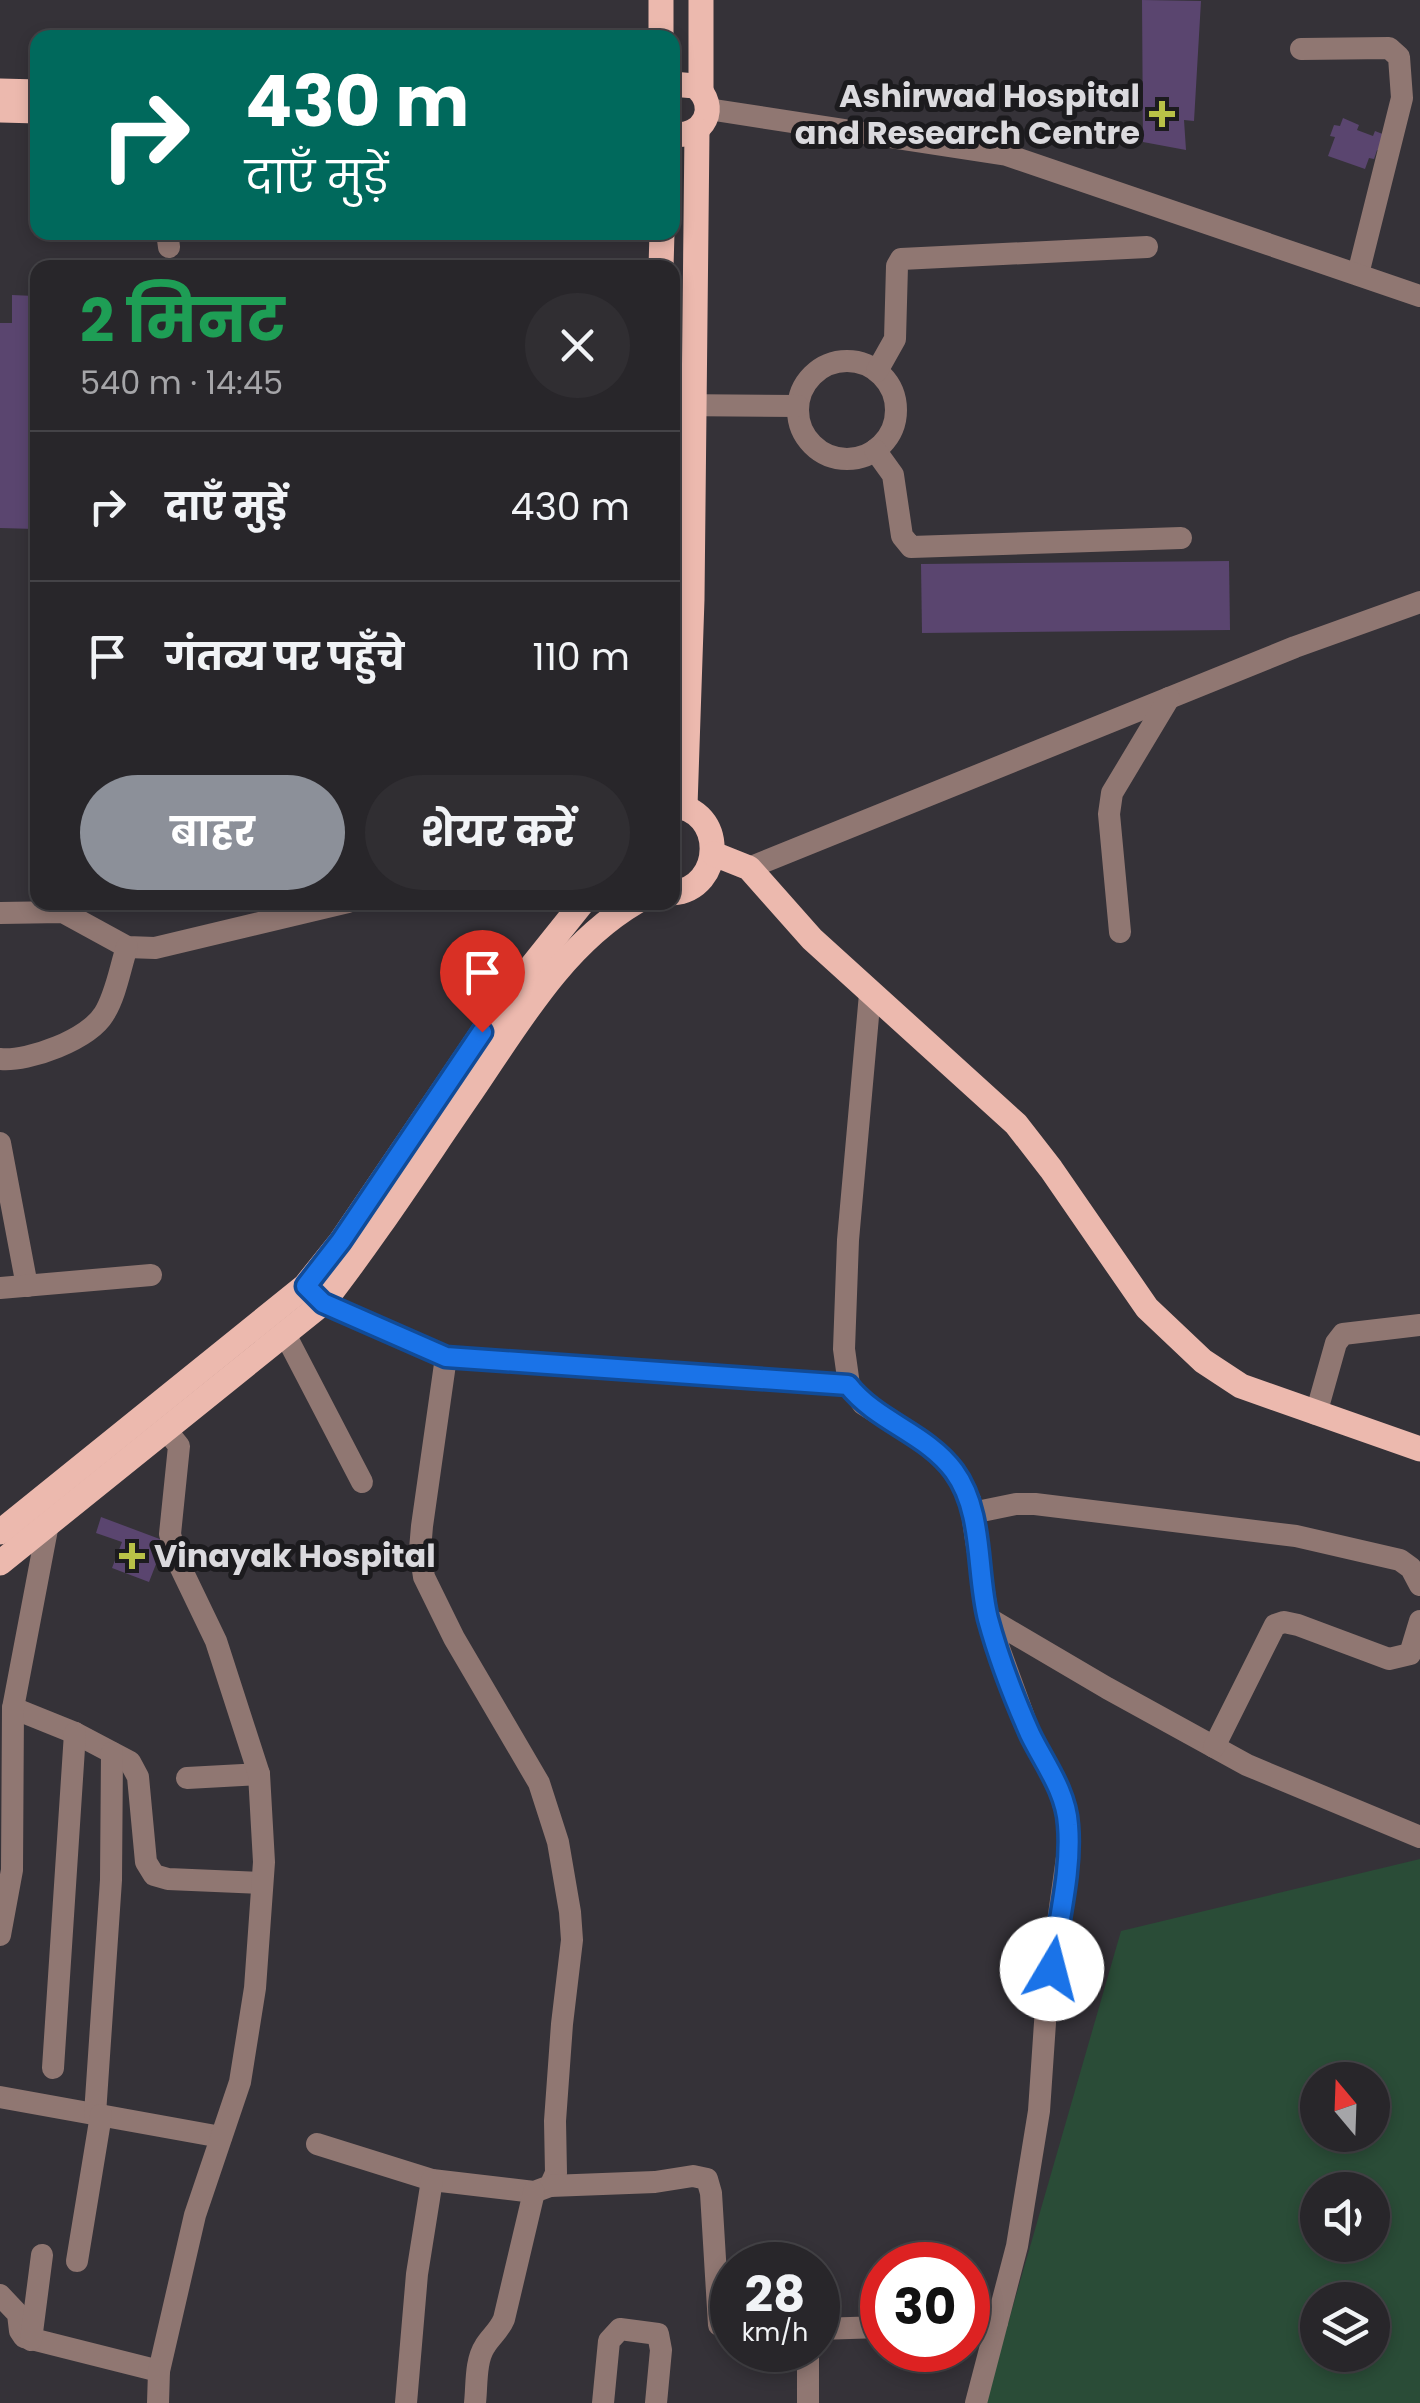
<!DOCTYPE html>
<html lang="hi">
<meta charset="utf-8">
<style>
body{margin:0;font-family:Poppins,"Noto Sans Devanagari",sans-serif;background:#302e32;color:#f1f3f6;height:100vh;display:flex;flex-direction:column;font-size:38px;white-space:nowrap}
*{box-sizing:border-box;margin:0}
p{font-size:32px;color:#a5a5a8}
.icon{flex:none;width:55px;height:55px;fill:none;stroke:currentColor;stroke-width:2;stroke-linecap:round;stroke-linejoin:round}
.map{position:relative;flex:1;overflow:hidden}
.details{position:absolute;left:30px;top:260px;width:650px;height:650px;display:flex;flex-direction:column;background:#28262a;border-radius:20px;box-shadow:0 5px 15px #0003,0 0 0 2px #444347}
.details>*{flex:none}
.guide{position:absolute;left:30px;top:30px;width:650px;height:210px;border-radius:20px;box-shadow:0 5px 15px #0003,0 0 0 2px #444347;background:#00695c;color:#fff;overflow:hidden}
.needle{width:65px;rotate:341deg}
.buttons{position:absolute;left:1300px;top:2062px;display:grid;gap:20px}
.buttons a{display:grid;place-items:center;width:90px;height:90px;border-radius:50%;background:#28262a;box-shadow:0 5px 15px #0003,0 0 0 2px #444347;font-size:50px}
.speed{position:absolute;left:710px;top:2242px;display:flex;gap:20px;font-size:50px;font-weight:700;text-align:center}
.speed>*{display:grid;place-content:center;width:130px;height:130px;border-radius:50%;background:#28262a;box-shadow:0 5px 15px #0003,0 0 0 2px #444347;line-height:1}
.speed small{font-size:25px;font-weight:400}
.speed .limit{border:15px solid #d22;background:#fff;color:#111}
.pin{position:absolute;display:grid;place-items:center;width:85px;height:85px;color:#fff;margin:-102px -42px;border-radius:50% 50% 50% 0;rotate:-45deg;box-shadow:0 0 10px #0007}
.pin .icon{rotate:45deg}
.me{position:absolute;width:110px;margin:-55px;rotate:8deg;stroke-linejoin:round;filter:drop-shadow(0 0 8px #0008)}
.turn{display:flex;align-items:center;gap:35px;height:210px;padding:0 50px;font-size:45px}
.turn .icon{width:130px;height:130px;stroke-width:2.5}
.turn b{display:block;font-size:70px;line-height:85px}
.round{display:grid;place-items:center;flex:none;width:105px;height:105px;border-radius:52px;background:#302e32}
.headline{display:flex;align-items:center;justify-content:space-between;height:170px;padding:0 50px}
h1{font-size:60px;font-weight:700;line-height:75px;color:#1e9e55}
.primary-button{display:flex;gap:20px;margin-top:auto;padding:20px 50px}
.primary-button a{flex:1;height:115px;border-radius:60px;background:#8c9099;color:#fff;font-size:40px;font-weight:700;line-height:115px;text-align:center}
.primary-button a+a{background:#302e32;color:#f1f3f6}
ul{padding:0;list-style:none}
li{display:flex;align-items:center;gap:30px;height:150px;padding:0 50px;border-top:2px solid #444347}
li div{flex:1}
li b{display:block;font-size:38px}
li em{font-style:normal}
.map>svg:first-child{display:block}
.green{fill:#2a4c37;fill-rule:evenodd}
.building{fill:#5a456f}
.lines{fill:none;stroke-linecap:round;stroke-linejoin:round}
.minor{stroke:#907772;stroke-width:22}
.major{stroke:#ecb9ae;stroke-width:25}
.route-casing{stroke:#114b97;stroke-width:25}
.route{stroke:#1a73e8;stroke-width:18}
.poi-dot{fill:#b8c147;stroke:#1c1b1e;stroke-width:4}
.labels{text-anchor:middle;stroke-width:10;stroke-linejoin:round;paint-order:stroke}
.poi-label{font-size:32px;font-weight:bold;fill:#dbdade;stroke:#1c1b1e;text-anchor:end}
</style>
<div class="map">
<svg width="1420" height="2403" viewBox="0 0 1420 2403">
<rect width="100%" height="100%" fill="#353238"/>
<!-- green -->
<path class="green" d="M1420,1859V2403H985L1121,1931ZM1318,2080H1372V2135H1318ZM1318,2190H1372V2245H1318ZM1318,2300H1372V2355H1318Z"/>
<!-- building -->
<g class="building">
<path d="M1142,0L1201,1L1194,121L1184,120L1186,150L1143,142Z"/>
<path d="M1343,118L1359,125L1357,130L1373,136L1375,131L1390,137L1384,153L1377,150L1374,159L1369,158L1365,169L1328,156L1335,137L1330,136L1334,125L1340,126Z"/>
<path d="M12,295L35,296L34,311H38L31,468H38L35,529L0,528V323H12Z"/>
<path d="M1229,561L1230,630L922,633L921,564Z"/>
<path d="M101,1517L165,1541L149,1582L112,1568L122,1542L96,1533Z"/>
</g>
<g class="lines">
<!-- minor -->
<g class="minor">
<path d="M1301,49L1389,48L1399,57L1402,98L1358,274"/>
<path d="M708,109L1007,155L1420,296"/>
<path d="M167,232L169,247"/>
<circle cx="847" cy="410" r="49"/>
<path d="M877,371L895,339L897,266L901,259L1147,247"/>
<path d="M672,405L798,406"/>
<path d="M875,450L893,475L902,536L911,547L1181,538"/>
<path d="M749,868L1295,647L1420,602"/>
<path d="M0,913L63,912L127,947L155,948L348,902"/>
<path d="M1120,932L1109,814L1112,793L1169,698"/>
<path d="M870,994L848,1240L844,1349L849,1385L863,1404L931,1447L955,1472L970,1500L988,1618L1029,1731L1060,1792L1068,1821V1850L1046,2008L1039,2111L1017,2246L976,2403"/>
<path d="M0,1059C29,1062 89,1039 104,1014C116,995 120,968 127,947"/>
<path d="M0,1143L27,1286"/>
<path d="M0,1288L151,1275"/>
<path d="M311,1292L323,1303L446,1357L849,1385"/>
<path d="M285,1334L362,1482"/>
<path d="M1316,1414L1336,1343L1343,1334L1420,1325"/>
<path d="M972,1513L1016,1504H1035L1296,1536L1400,1560L1411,1568L1420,1585"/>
<path d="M988,1618L1107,1688L1247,1765L1420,1837"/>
<path d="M13,1708L75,1733L130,1762L138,1777L146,1862L154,1875L168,1879L262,1883"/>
<path d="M1214,1747L1275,1625L1284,1622L1298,1625L1389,1659L1410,1654L1420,1621"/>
<path d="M187,1778L259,1774"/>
<path d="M0,1935L12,1870L13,1708L48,1524"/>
<path d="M53,2068L75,1733"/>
<path d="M0,2097L221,2137"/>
<path d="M95,2114L111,1880L112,1753"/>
<path d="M317,2144L432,2180L534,2192L550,2186L556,2173L555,2121L562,2024L572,1940L570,1912L558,1842L539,1783L454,1638L424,1577L420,1550L422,1526L446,1357"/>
<path d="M550,2186L655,2182L693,2176L707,2179L711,2193L719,2325H732"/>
<path d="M77,2261L101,2115"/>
<path d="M0,2295L18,2314L20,2331L24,2337L159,2371"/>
<path d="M968,2324L997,2322"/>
<path d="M818,2329L882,2327"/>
<path d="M31,2340L42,2255"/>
<path d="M158,2403L159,2371L195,2215L240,2082L255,1988L264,1862L259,1774L216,1641L177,1560L170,1534L179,1446L167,1431"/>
<path d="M406,2403L417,2274L432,2180"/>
<path d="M475,2403C477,2386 475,2361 485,2346C491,2336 499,2331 504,2319L534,2192"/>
<path d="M603,2403L609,2341L620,2329L658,2334L661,2350L656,2403"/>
<path d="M808,2403V2350"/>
</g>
<!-- major -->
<g class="major">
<path d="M661,0V38"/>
<path d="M701,0V90"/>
<path d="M672,84L695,86C720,106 704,139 672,134"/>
<path d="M0,91L38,92"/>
<path d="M0,110L38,111"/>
<path d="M661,268L662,232"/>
<path d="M672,806C726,808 725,889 672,893"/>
<path d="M685,806L692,599L697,130"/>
<path d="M714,854L749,868L812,939L1016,1124L1051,1169L1147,1308L1203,1361L1241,1386L1420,1449"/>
<path d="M0,1532L305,1286L341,1241L503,1002L583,902"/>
<path d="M0,1563L323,1303C376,1235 423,1162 472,1091C519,1022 563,945 636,902"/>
</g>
</g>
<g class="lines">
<defs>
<path id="route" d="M482,1032L341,1241L306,1286L323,1303L446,1357L848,1385C877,1422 926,1433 954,1471C984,1512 976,1571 988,1619C998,1656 1014,1698 1030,1734C1044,1763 1066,1791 1068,1825C1072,1871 1058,1922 1052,1969"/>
</defs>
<!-- route casing -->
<use href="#route" class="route-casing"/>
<!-- route -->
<use href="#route" class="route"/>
</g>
<!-- markers -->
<g class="poi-dot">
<path d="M1157 99h10v10h10v10h-10v10h-10v-10h-10v-10h10z"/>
<path d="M127 1541h10v10h10v10h-10v10h-10v-10h-10v-10h10z"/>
</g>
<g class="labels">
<!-- poi labels -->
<g class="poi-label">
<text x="1140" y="107">Ashirwad Hospital<tspan x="1140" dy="37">and Research Centre</tspan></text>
<text x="154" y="1567" text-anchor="start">Vinayak Hospital</text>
</g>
</g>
</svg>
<div class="buttons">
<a><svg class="needle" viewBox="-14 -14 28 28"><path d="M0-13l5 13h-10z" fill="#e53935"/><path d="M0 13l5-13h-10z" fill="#a5a5a8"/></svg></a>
<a><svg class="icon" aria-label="sound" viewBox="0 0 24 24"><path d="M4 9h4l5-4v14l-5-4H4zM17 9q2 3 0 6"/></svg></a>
<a><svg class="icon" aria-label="layers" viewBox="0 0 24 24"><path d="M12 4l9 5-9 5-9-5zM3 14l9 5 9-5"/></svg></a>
</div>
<div class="speed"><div>28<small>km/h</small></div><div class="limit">30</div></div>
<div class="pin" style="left:482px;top:1032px;background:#d93025"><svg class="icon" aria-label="arrive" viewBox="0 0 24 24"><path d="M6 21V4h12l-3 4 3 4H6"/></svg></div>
<svg class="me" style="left:1052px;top:1969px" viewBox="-20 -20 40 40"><circle r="19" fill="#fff"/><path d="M0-13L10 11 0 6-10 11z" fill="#1a73e8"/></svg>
<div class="guide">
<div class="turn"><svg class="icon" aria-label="right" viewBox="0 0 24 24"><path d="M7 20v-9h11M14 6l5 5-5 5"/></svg><div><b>430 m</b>दाएँ मुड़ें</div></div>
</div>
<section class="details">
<div class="headline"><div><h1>2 मिनट</h1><p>540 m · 14:45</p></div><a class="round"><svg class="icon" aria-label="close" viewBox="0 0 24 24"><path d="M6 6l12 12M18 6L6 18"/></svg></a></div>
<ul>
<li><svg class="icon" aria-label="right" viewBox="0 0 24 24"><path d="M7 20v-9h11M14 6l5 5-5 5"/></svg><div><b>दाएँ मुड़ें</b></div><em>430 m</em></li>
<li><svg class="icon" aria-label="arrive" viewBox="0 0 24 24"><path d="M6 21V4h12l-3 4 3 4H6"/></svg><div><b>गंतव्य पर पहुँचे</b></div><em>110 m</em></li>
</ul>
<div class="primary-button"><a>बाहर</a><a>शेयर करें</a></div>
</section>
</div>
